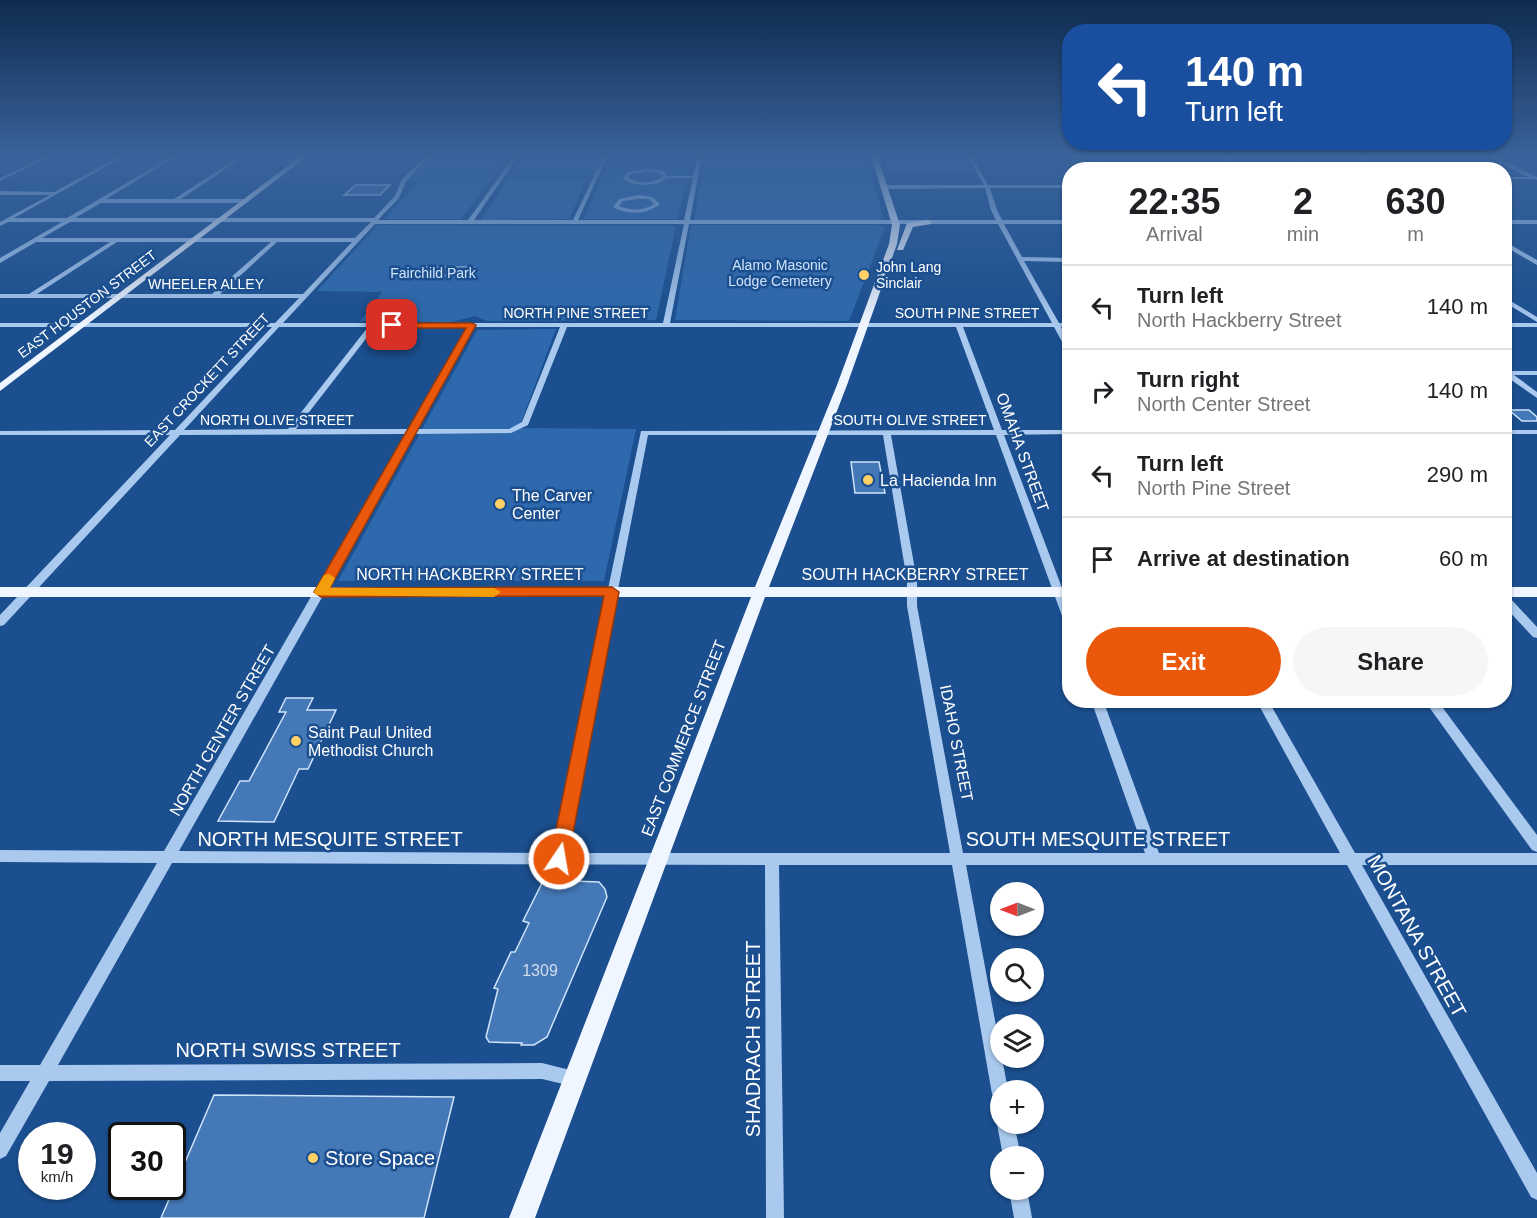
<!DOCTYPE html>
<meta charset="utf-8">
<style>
body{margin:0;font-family:Helvetica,sans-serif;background:#f6f6f6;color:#202124;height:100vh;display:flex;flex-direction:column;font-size:22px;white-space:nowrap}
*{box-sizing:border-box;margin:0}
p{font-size:20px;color:#757577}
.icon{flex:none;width:33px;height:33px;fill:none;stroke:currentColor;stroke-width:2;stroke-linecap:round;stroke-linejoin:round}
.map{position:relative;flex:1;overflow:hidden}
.sheet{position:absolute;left:1062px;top:162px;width:450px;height:546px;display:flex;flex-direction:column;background:#fff;border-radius:24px;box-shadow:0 2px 4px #0004}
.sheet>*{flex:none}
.hud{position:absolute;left:1062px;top:24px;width:450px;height:126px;border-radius:24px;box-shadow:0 2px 4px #0004;background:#1a4fa0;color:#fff;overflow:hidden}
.needle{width:39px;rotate:270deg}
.buttons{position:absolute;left:990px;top:882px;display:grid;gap:12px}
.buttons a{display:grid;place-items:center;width:54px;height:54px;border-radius:50%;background:#fff;box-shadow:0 2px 4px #0004;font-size:30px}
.speed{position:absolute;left:18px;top:1122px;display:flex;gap:12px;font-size:30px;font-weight:700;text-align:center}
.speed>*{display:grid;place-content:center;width:78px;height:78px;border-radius:50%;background:#fff;box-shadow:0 2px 4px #0004;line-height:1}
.speed small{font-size:15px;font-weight:400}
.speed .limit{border:3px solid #111;border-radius:9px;background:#fff;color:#111}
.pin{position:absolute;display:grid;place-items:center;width:51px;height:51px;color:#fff;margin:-26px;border-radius:12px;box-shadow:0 3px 9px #0006}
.me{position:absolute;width:66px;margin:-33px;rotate:12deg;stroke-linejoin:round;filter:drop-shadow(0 0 4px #0008)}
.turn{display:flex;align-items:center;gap:21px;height:126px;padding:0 24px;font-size:27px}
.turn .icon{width:78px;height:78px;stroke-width:2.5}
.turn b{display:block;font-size:42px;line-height:51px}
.eta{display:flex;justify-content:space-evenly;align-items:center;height:102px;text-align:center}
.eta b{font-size:36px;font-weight:700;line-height:42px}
.cta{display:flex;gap:12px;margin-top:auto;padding:12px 24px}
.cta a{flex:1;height:69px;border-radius:36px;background:#ea580c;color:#fff;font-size:24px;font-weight:700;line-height:69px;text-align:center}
.cta a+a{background:#f6f6f6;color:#202124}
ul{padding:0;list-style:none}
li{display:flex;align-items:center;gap:18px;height:84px;padding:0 24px;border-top:2px solid #e0e0e0}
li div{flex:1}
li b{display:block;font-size:22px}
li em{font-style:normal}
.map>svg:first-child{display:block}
.green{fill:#2e69ad}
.water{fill:#3c6290;stroke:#9cc4f0;stroke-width:1.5}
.building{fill:#4478b7;stroke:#cfe3fa;stroke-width:1.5}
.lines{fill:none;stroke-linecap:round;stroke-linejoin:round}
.minor{fill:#a9c9ee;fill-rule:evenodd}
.major{fill:#f0f6ff;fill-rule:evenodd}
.route{fill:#ea580c;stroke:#983908;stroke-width:1.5}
.slow{fill:#f59e0b}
.poi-dot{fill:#ffd166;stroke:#1b4f8f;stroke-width:2}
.labels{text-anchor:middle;stroke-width:5;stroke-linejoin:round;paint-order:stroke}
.far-park-label{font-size:14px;fill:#cfe3fa;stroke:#1b4f8f}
.far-poi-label{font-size:14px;fill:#fff;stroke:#1b4f8f;text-anchor:start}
.far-street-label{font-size:14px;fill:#fff;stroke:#1b4f8f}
.street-label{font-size:16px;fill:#fff;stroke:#1b4f8f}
.poi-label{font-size:16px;fill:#fff;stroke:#1b4f8f;text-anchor:start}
.near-number-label{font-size:16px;fill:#d0dded}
.near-street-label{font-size:20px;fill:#fff;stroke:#1b4f8f}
.near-poi-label{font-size:20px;fill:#fff;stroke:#1b4f8f;text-anchor:start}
</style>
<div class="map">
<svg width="1537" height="1218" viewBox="0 0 1537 1218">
<rect width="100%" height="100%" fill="#1b4f8f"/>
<!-- green -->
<g class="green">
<path d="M434,155H509L461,219H384L419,181L410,180Z"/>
<path d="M526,155H603L594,175H512Z"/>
<path d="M613,155H693L692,161L611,160Z"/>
<path d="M705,155H866L884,220H694Z"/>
<path d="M882,155H962L972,173H888Z"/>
<path d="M608,164H690L678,219H584Z"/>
<path d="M508,179H587L569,219L481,220Z"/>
<path d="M378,225L676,226L656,320L487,321L475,316L452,322L360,321L382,292L317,291Z"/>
<path d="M691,225H877L885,227L849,321L675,320Z"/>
<path d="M556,329L519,428L636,429L604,581H338L477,330Z"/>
</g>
<!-- water -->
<path class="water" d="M425,267H473L475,268L468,276L415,275L420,268Z"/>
<!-- building -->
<g class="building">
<path d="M356,185H390L380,195H344Z"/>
<path d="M1509,410H1529L1537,417V421H1522Z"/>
<path d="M851,462H879L885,493H855Z"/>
<path d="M286,698H313L307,710H336L308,769H299L274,822L218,821L240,781H249L286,712H279Z"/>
<path d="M546,880L599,882L605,889L607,897L547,1037L534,1045H521L522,1043L489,1042L486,1037L498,989L494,988L511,952H515L529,923L523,921L542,883Z"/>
<path d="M214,1095L454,1097L424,1218H161Z"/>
</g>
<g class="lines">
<!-- minor -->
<g class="minor">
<path d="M49,155H54L0,181V178Z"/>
<path d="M122,155H127L14,218H67L174,155H179L106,199H174L234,160L236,162L181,199H246L249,201L246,203H101L75,218H374L395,196L402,179L428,155H432L406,181L399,198L378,220H468L515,155H519L474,220H573L604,155H608L578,220H684L693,178H667L659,183L646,185L633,184L623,179L627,172L648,169L664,171L667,176H693L698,155H702L690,220H996L991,210L985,188L883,189L880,187L883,185H984L967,155H1227L1246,170H1240L1225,157H1098L1110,170H1105L1093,157L972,156L988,185H1070V188H990L997,210L1002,220H1070V224H1004L1022,257L1070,258V262L1024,261L1059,323H1070V327H1061L1070,342V351L1066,349L1054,327H963L1002,430H1070V434L1004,435L1070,609V628L1065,624L996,435H891L917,581V606L963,853H1145L1091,700H1103L1159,853H1340L1256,700H1268L1355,853H1537V865H1362L1537,1173V1200L1531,1197L1347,865H966L1008,1090H1000V1102L994,1100L992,1094L952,865H779L784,1218H766L765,865L172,863L58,1065L542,1063L582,1073L584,1079L582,1085L576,1087L542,1079L49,1081L6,1156L0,1159V1133L30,1081H0V1065H40L157,863L0,862V850L164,851L405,434L180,435L4,625L0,626V615L170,435H0V431L175,430L272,327H0V323H275L299,298H0V294H29L110,242H36L0,263V258L62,222H8L0,226V222L50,195H0V191L54,192ZM648,171L660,173L663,177C652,184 640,184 628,178L631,174ZM70,222H371L355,238H42ZM375,224H684L663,323H283ZM689,224H998L1052,323H670ZM117,242H271L212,294H37ZM277,242H352L303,294H220ZM279,327H368L288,429L184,430ZM375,327H467L408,429H296ZM474,327H560L522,422L509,429H417ZM567,327H956L994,430L641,431L553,853L179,851L414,434L511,433L528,425ZM648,435H883L907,581V606L950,853H567Z"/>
<path d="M1289,155H1294L1314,170H1308Z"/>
<path d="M1355,155H1360L1384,170H1378Z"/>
<path d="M1486,155H1491L1537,177V180L1533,179H1504V177H1528Z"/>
<path d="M638,195L652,197L660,204C647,215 627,215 613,207L619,199ZM638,199H649L654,204C643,211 631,211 619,206L623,201Z"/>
<rect x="1504" y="220" width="33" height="4"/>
<path d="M1504,241L1537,260V265L1504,246Z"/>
<path d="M1504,297L1537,317V322L1504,302Z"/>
<rect x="1504" y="323" width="33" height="4"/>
<path d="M1504,369L1508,371H1537V375H1514L1537,392V398L1504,375Z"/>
<rect x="1504" y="430" width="33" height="4"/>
<path d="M1504,596H1508L1537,627V638L1533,637L1504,606Z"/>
<path d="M1424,700H1437L1537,835V852L1532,850Z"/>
<path d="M1000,1118V1124H1014L1021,1156H1003L997,1124Z"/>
<path d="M1009,1190H1027L1032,1218H1014Z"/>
</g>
<!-- major -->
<g class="major">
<path d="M302,155H309L0,391V383Z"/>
<path d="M871,155H877L900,225L897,244L847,385L769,587H1070V597H765L535,1218H509L751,597H0V587H755L837,385L889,244L892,225Z"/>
<path d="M928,220L932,222L931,224L913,227L903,250H897L907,223Z"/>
<rect x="1504" y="587" width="33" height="10"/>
</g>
</g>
<!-- sky -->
<linearGradient id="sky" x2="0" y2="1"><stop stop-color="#0f2b4f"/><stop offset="0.48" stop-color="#39639b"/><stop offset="1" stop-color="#39639b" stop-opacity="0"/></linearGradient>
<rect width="1537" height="325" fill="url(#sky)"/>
<!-- route -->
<path class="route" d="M389,323H472L476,325L330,588L612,587L619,592L568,859L565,865L559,867L553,865L550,859L604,596L321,597L314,592L466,328H392L389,327Z"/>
<!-- slow -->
<path class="slow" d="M329,574L335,578L330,588H494L501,592L494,597L316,595L314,592L324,575Z"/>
<!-- markers -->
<g class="poi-dot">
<circle cx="864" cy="275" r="6"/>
<circle cx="868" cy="480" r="6"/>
<circle cx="500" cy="504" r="6"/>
<circle cx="296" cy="741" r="6"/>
<circle cx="313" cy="1158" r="6"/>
</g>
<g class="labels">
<!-- far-park labels -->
<g class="far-park-label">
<text x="780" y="270">Alamo Masonic<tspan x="780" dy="16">Lodge Cemetery</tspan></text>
<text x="433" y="278">Fairchild Park</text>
</g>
<!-- far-poi labels -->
<g class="far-poi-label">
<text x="876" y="272">John Lang<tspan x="876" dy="16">Sinclair</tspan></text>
</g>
<!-- far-street labels -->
<g class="far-street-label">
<text x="206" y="289">WHEELER ALLEY</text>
<text transform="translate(87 304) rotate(-37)" y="5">EAST HOUSTON STREET</text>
<text x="576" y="318">NORTH PINE STREET</text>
<text x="967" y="318">SOUTH PINE STREET</text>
<text transform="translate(207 380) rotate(-47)" y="5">EAST CROCKETT STREET</text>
<text x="277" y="425">NORTH OLIVE STREET</text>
<text x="910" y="425">SOUTH OLIVE STREET</text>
</g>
<!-- street labels -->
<g class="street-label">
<text transform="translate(1023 452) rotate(70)" y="6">OMAHA STREET</text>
<text x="470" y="580">NORTH HACKBERRY STREET</text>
<text x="915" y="580">SOUTH HACKBERRY STREET</text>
<text transform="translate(222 730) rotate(-60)" y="6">NORTH CENTER STREET</text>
<text transform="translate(683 738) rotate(-69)" y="6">EAST COMMERCE STREET</text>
<text transform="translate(957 743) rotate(79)" y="6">IDAHO STREET</text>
</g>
<!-- poi labels -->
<g class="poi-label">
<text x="880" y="486">La Hacienda Inn</text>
<text x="512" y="501">The Carver<tspan x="512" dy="18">Center</tspan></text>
<text x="308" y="738">Saint Paul United<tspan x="308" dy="18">Methodist Church</tspan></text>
</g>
<!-- near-number labels -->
<g class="near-number-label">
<text x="540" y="976">1309</text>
</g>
<!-- near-street labels -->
<g class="near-street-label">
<text x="330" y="846">NORTH MESQUITE STREET</text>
<text x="1098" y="846">SOUTH MESQUITE STREET</text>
<text transform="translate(1417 936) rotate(61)" y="7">MONTANA STREET</text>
<text transform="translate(753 1039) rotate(-90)" y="7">SHADRACH STREET</text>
<text x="288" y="1057">NORTH SWISS STREET</text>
</g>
<!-- near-poi labels -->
<g class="near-poi-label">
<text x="325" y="1165">Store Space</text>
</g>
</g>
</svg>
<div class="buttons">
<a><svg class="needle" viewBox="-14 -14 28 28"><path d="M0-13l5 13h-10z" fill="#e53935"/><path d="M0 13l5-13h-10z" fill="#757577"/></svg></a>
<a><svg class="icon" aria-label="search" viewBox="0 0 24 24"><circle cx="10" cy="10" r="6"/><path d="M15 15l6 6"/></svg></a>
<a><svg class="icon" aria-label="layers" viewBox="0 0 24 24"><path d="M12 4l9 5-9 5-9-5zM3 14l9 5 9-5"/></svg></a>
<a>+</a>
<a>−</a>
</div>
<div class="speed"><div>19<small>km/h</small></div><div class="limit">30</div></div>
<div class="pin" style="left:392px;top:325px;background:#d93025"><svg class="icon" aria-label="arrive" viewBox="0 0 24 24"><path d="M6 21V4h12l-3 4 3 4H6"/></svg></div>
<svg class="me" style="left:559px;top:859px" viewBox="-20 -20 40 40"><circle r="17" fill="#ea580c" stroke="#fff" stroke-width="3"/><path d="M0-11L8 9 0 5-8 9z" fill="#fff"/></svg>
<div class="hud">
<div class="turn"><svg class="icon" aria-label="left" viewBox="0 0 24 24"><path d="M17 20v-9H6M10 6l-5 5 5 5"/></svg><div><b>140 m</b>Turn left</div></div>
</div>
<section class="sheet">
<div class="eta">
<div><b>22:35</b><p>Arrival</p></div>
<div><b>2</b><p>min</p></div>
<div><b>630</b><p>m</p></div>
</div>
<ul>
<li><svg class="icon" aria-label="left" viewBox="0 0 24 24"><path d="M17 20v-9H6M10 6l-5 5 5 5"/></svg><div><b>Turn left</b><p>North Hackberry Street</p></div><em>140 m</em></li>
<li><svg class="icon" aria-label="right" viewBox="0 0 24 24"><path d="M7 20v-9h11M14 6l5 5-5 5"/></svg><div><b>Turn right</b><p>North Center Street</p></div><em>140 m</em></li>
<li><svg class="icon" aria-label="left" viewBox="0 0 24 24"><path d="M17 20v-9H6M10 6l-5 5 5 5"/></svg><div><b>Turn left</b><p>North Pine Street</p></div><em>290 m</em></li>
<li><svg class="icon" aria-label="arrive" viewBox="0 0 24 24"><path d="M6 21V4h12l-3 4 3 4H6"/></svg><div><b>Arrive at destination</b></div><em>60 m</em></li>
</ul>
<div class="cta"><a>Exit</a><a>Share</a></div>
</section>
</div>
